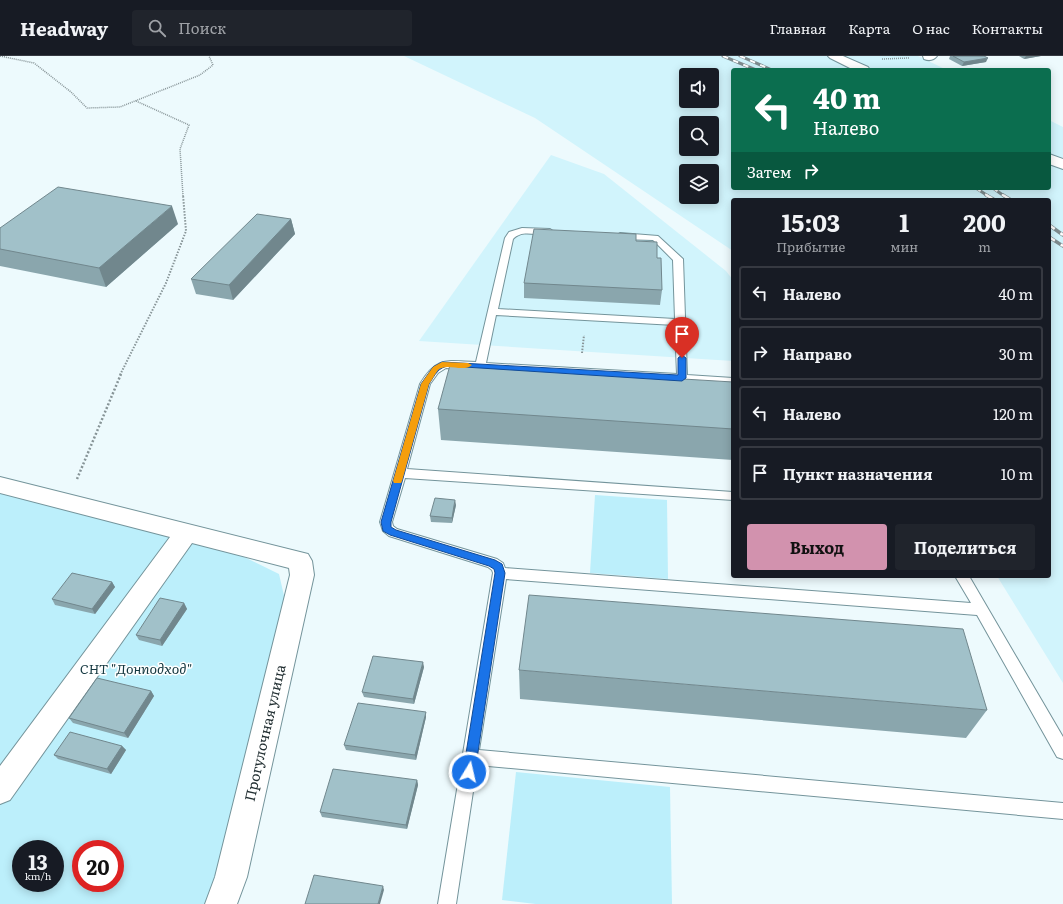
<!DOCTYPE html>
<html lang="ru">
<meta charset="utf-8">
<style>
body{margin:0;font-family:Literata,serif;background:#20242c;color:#f1f3f6;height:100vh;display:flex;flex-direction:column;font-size:15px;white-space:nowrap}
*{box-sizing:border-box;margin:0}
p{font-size:13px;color:#9ea1a6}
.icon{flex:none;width:22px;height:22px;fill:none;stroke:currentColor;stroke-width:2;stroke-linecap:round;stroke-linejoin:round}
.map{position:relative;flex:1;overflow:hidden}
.sheet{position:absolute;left:731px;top:142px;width:320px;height:380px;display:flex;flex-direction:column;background:#171b24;border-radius:4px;box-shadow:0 2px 10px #0003}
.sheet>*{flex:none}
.hud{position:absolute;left:731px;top:12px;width:320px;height:122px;border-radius:4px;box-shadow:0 2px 10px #0003;background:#0b6e4f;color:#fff;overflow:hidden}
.controls{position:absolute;left:679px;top:12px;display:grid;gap:8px}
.controls a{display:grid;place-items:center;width:40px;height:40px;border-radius:4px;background:#171b24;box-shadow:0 2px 10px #0003;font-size:20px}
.speed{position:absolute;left:12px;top:784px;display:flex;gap:8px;font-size:20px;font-weight:700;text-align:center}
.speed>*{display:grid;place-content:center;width:52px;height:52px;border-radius:50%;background:#171b24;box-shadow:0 2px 10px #0003;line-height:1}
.speed small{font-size:10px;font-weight:400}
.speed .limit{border:6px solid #d22;background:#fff;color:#111}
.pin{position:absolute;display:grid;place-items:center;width:34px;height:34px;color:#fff;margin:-41px -17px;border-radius:50% 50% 50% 0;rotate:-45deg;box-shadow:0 0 4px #0007}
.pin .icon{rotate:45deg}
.me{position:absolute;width:44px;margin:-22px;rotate:9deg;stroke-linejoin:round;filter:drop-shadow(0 0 3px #0008)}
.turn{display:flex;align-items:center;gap:14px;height:84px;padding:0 16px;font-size:18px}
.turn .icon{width:52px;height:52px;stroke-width:2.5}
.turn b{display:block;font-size:28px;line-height:34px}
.then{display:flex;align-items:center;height:38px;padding:0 16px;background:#0003;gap:8px;font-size:15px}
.eta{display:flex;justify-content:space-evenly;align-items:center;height:68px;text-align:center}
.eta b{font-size:24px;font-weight:700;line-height:28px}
.button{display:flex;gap:8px;margin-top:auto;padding:8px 16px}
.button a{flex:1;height:46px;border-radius:4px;background:#d292ae;color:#111;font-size:16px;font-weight:700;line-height:46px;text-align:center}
.button a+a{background:#20242c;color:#f1f3f6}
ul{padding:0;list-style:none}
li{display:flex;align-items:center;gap:12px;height:54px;margin:0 8px 6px;padding:0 8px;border:2px solid #363941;border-radius:4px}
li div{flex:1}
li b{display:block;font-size:15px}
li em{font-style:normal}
header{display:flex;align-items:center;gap:24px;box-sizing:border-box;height:56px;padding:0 20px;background:#171b24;border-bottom:1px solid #363941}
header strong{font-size:19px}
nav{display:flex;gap:22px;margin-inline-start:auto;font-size:14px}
.search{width:280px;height:36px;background:#20242c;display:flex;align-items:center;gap:10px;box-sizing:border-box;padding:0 14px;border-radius:4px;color:#9ea1a6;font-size:15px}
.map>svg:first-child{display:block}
.built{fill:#d1f4fc;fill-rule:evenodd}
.green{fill:#bceffb;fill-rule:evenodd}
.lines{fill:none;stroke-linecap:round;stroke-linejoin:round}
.service-casing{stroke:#74949b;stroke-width:2}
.minor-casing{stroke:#74949b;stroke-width:2}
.path-far2{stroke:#879497;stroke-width:1.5;stroke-dasharray:1 1;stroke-linecap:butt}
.path-far1{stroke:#879497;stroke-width:2;stroke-dasharray:1.5 1.5;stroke-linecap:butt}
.path{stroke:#879497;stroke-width:2.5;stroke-dasharray:2 2;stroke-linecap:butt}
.service{fill:#fff;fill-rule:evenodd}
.minor{fill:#fff;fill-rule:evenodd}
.rail-far1-casing{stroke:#7f8c8f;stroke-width:3}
.rail-casing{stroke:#7f8c8f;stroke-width:3.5}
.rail-far1{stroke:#fff;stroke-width:2;stroke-dasharray:5.5;stroke-linecap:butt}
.rail{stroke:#fff;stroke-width:2.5;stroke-dasharray:7;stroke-linecap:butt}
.wall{fill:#8aa6ad}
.shaded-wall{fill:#71878d}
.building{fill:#a1c1c9;stroke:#71878d}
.route{fill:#1a73e8;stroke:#114b97}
.slow{fill:#f59e0b}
.labels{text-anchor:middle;stroke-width:3;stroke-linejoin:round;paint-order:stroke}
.near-park-label{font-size:14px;font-style:italic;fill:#153941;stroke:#fff}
.near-street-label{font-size:14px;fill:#222f32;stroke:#fff}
</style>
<header>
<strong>Headway</strong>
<div class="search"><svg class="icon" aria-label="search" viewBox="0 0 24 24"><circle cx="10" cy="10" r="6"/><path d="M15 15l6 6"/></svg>Поиск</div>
<nav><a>Главная</a><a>Карта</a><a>О нас</a><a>Контакты</a></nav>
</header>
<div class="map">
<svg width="1063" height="848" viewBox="0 0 1063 848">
<rect width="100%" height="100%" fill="#edfafd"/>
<!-- built -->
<g class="built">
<path d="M404,0H918L947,14H733V132H1049V64L1063,71V627L997,520H1049V144H733V195L535,62ZM686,19H712V45H686ZM686,67H712V93H686ZM686,115H712V141H686Z"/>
<path d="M551,99L604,118L726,215L733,224V305L419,285Z"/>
</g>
<!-- green -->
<g class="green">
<path d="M0,437L240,499L279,518L288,557L283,601L206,848H0ZM21,793H55V827H21ZM81,793H115V827H81Z"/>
<path d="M595,439L667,444L668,523L590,517Z"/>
<path d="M516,716L670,731L672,848H536L502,844Z"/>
</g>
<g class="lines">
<defs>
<path id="service" d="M522,172L550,173L554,176C545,185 525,170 513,183L498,253L675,263L673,204L653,184L620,183L616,180L620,177L658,180L683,203L687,319L733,322V328L446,312L438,317L430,328L407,413L733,436V444L405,422L392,466L393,470L397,473L497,503L503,507L505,512L971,547L955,520H969L1063,681V703L1057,701L977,559L506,523L479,694L1063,747V763L477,709L456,848H438L493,517L492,514L488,511L389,480L383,475L380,466L420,328C437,300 446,305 476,306L505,182L509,176ZM496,259L675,269L677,318L486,307Z"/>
<g id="minor">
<path d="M828,0H843L868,11L870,14H854L830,2Z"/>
<path d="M923,0H937C934,4 929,5 924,3Z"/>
<path d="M1049,98L1063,103V113L1049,108Z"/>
<path d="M0,421L308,498L312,505L314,519L247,821L237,848H205L215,821L290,519L289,512L192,487L10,744L0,748V710L170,481L0,437Z"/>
</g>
</defs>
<!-- service casing -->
<use href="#service" class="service-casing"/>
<!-- minor casing -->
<use href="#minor" class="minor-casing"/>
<!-- path-far2 -->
<g class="path-far2">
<path d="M0,0L34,7L71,36L87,52L120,51L200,19L213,9L209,0"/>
<path d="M882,3L909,2"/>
<path d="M136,45L189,69L180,93L183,140"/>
</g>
<!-- path-far1 -->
<g class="path-far1">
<path d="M582,297L584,279"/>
<path d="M120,319L166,227L186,175L183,139"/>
</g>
<!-- path -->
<path class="path" d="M77,423L121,318"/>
<!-- service -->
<use href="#service" class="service"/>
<!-- minor -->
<use href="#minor" class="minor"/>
<defs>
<g id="rail-far1">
<path d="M723,0L756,14"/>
<path d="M740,0L772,14"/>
<path d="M976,132L988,140"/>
<path d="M993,132L1004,140"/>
</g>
<g id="rail">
<path d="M986,139L995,144"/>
<path d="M1003,139L1011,144"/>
<path d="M1049,169L1063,179"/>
<path d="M1049,181L1063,190"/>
</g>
</defs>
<!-- rail-far1 casing -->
<use href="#rail-far1" class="rail-far1-casing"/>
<!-- rail casing -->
<use href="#rail" class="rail-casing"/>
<!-- rail-far1 -->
<use href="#rail-far1" class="rail-far1"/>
<!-- rail -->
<use href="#rail" class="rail"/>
</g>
<!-- wall -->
<g class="wall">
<path d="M950,0H984L986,6L962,10L949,3Z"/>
<path d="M1019,0H1041L1024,3Z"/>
<path d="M291,163L295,178L233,244L196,238L191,223Z"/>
<path d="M178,168L106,231L0,210V172Z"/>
<path d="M636,185L657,202L662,234L660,249L524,242V227Z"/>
<path d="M733,326V404L441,384L438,353Z"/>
<path d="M456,449L452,467L431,466L430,460Z"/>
<path d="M112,526L115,531L95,558L55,549L52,543Z"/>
<path d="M184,547L187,553L162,590L139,584L136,579Z"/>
<path d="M424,611L414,648L364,641L362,636Z"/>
<path d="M519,614L987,654L966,682L520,643Z"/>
<path d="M151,635L154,640L128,682L73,667L69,662Z"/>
<path d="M426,661L416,704L346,694L344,689Z"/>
<path d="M122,690L126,694L111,718L58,703L54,699Z"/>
<path d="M417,724L418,729L407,773L322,761L320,756Z"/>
</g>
<!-- shaded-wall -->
<g class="shaded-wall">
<path d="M1026,0H1041L1024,3Z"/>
<path d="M988,2L986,6L962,10L964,6Z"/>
<path d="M172,150L178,168L106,231L99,212Z"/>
<path d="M291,163L295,178L233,244L229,229Z"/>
<path d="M455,444L456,449L452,467V462Z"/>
<path d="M112,526L115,531L95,558L92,553Z"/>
<path d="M184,547L187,553L162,590L160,584Z"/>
<path d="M423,606L424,611L414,648L413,643Z"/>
<path d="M151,635L154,640L128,682L124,677Z"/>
<path d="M426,656V661L416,704L415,699Z"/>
<path d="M122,690L126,694L111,718L107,713Z"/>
<path d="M417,724L418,729L407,773L406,769Z"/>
<path d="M383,830L384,834L380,848H378Z"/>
</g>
<!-- building -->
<g class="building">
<path d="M953,0H984L988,2L964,6Z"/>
<path d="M58,131L172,150L99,212L0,193V172Z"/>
<path d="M257,158L291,163L229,229L191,223Z"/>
<path d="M534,173L636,178V185L657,186V202H661L662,234L524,227Z"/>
<path d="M450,309L733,326V373L438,353Z"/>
<path d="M435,442L455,444L452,462L430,460Z"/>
<path d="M72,517L112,526L92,553L52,543Z"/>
<path d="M529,539L963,573L987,654L519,614Z"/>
<path d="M160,542L184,547L160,584L136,579Z"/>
<path d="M373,600L423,606L413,643L362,636Z"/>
<path d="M97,622L151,635L124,677L69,662Z"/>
<path d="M358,647L426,656L415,699L344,689Z"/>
<path d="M70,676L122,690L107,713L54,699Z"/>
<path d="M333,713L417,724L406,769L320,756Z"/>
<path d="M314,819L383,830L378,848H305Z"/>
</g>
<!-- route -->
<path class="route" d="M682,299L686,302V322L682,325L449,310C438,311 435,319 429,328L391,466V471L396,474L495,504L502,508L505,517L475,716L473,720L469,721L464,720L463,716L495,517L494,513L489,510L390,479L383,475L381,466L421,328L433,311L442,306L678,319V302Z"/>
<!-- slow -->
<path class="slow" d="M442,306L468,307L472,309C463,317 447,306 438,314C435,318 432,324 429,328L402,425L401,427H394L393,425L421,328L433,311Z"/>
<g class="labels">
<!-- near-park labels -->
<g class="near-park-label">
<text x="136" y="618">СНТ "Донподход"</text>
</g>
<!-- near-street labels -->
<g class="near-street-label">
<text transform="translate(265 677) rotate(-77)" y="5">Прогулочная улица</text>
</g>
</g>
</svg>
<div class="controls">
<a><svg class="icon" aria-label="sound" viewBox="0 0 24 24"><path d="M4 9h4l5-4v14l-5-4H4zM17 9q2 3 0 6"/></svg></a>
<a><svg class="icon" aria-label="search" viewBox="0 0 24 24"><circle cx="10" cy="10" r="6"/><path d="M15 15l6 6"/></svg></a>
<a><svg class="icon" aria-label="layers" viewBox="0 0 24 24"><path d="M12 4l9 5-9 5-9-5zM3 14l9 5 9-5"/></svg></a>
</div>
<div class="speed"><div>13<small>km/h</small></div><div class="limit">20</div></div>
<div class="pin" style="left:682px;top:302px;background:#d93025"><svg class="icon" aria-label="arrive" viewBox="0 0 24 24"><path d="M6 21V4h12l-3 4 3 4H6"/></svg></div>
<svg class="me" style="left:469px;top:716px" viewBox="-20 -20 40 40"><circle r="17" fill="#1a73e8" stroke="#fff" stroke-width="3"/><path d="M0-11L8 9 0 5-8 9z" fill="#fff"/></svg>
<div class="hud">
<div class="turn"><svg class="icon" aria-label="left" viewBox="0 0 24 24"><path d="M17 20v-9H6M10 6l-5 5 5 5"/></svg><div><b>40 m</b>Налево</div></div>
<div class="then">Затем<svg class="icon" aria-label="right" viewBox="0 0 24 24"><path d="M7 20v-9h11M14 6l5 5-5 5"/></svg></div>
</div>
<section class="sheet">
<div class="eta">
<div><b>15:03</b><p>Прибытие</p></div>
<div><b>1</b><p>мин</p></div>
<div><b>200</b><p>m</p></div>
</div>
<ul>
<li><svg class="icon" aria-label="left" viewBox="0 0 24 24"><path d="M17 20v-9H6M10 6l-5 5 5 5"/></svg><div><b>Налево</b></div><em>40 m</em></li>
<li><svg class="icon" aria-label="right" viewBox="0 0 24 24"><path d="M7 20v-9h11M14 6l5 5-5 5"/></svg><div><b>Направо</b></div><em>30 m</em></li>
<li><svg class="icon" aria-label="left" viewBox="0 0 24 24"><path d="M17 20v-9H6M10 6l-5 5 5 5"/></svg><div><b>Налево</b></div><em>120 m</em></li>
<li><svg class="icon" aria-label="arrive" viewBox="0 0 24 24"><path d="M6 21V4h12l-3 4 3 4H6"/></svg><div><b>Пункт назначения</b></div><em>10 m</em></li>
</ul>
<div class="button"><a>Выход</a><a>Поделиться</a></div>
</section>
</div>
